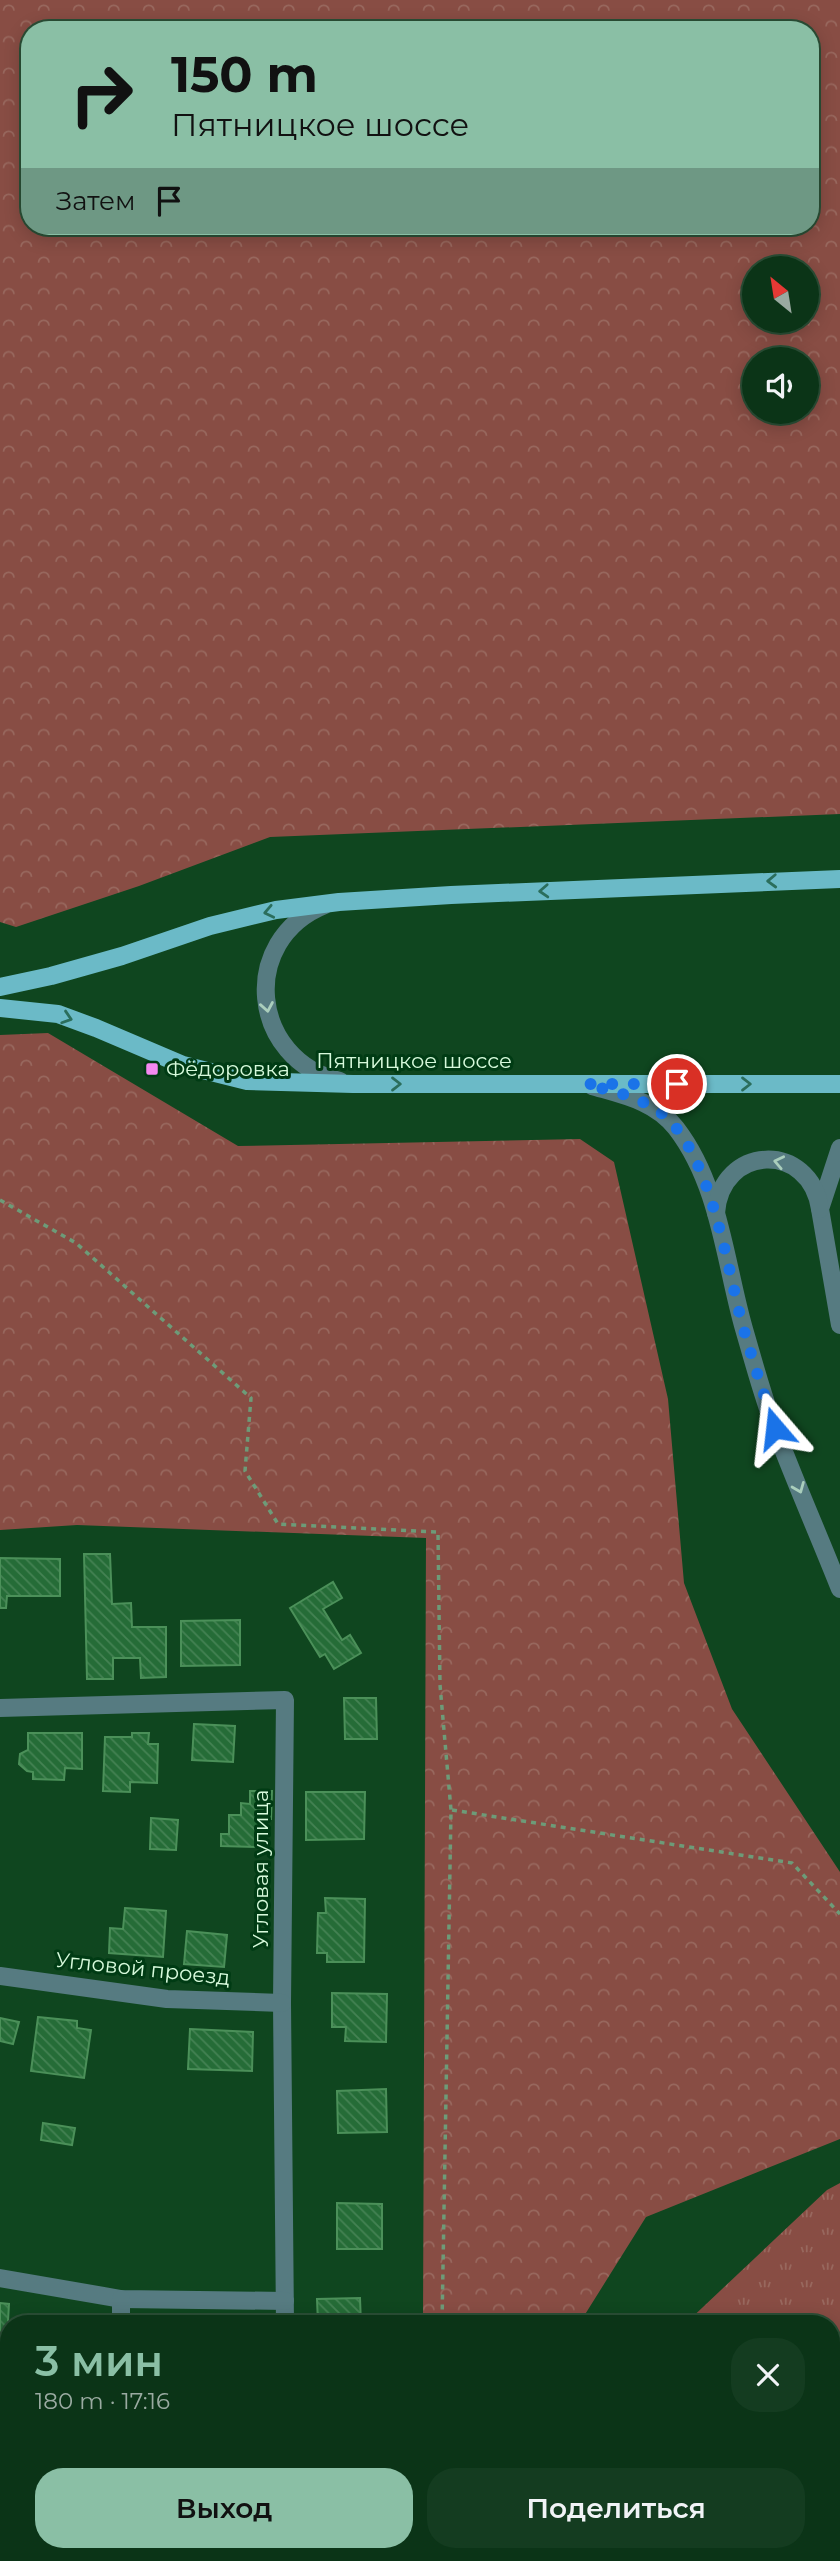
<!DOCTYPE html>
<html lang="ru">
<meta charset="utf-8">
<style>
body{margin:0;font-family:Montserrat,sans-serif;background:#143c20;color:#f1f3f6;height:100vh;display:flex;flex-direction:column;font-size:26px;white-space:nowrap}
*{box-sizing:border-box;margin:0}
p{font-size:23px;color:#9aaaa1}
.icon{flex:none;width:38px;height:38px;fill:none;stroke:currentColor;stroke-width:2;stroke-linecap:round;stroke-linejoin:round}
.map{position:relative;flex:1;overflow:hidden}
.panel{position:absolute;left:0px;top:2315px;width:840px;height:247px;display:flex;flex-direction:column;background:#0b3417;border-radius:28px 28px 0 0;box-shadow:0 4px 18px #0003,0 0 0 2px #2b4f36}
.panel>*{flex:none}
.hud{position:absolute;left:21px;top:21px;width:798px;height:214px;border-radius:28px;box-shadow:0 4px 18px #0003,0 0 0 2px #2b4f36;background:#8abfa5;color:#111;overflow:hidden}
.needle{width:46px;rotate:330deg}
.controls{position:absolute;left:742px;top:256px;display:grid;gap:14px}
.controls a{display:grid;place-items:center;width:77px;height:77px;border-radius:50%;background:#0b3417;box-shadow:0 4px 18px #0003,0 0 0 2px #2b4f36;font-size:35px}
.pin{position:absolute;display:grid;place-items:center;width:60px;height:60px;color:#fff;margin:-30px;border:4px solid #fff;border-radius:50%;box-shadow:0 2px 7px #0007}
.me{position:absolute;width:77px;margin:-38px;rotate:343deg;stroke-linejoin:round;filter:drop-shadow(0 0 5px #0008)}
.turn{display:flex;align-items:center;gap:24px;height:147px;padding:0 35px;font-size:32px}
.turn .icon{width:91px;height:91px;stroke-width:2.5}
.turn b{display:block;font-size:49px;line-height:60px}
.then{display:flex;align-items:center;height:66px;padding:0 35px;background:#0003;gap:14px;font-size:26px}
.round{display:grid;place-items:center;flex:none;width:74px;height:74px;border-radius:28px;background:#143c20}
.headline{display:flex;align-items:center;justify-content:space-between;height:119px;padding:0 35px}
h1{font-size:42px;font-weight:600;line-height:52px;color:#8abfa5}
.action{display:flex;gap:14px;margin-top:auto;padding:14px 35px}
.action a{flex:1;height:80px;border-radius:28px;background:#8abfa5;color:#111;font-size:28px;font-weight:600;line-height:80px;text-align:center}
.action a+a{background:#143c20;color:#f1f3f6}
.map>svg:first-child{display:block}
.grass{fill:url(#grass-tufts)}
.forest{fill:url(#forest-crowns);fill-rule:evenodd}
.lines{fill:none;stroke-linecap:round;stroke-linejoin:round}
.stream{stroke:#352802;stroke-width:5}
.building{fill:url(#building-back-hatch);stroke:#4b9059;stroke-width:2}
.path{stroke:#6d9b78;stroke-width:3.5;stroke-dasharray:5 5;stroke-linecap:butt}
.minor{stroke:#567b81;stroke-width:18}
.major{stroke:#6bbac7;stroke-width:18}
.oneway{stroke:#2b6e5c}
.oneway2{stroke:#aacebc}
.route{stroke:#1a73e8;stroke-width:12;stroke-dasharray:0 21.6}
.poi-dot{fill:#f489f0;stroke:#003b14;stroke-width:2.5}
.labels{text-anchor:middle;stroke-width:6;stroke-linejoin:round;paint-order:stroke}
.street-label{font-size:21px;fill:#d7fadc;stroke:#003b14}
.poi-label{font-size:21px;fill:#d7fadc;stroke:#003b14;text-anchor:start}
</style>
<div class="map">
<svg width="840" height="2561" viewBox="0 0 840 2561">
<defs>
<pattern id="grass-tufts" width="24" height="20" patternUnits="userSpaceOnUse" patternTransform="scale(1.75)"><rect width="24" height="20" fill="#884d44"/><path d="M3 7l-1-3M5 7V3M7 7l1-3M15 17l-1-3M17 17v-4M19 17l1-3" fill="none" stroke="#98685e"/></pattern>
<pattern id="forest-crowns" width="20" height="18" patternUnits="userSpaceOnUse" patternTransform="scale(1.75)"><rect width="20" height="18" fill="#884d44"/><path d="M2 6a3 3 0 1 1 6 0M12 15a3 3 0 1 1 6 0" fill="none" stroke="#98685e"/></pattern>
<pattern id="building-back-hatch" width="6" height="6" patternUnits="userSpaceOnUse" patternTransform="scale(1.75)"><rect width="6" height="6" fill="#256c37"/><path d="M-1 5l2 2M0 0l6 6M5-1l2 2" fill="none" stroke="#448253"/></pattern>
</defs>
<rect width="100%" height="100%" fill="#0f461f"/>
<!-- grass -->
<g class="grass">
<path d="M840,2183V2460L833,2463L831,2324H685L827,2190Z"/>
<path d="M586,2553H713L699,2561H587Z"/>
</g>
<!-- forest -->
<g class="forest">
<path d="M0,0H840V814L270,837L139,886L16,927L0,922ZM30,30H810V226H30ZM754,268H807V320H754ZM754,359H807V411H754Z"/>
<path d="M48,1033L238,1146L580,1139L614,1162L668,1399L684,1583L732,1709L840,1872V2139L646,2217L579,2324H423L426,1538L77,1525L0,1530V1035Z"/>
</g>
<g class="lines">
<!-- stream -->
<g class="stream">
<path d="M831,2380L840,2377"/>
<path d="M355,2561L375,2553"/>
</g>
</g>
<!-- building -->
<g class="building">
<path d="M84,1554H110L112,1604L131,1603L132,1627H166V1677L141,1678L140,1658H113V1679H87Z"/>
<path d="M0,1558L60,1559V1596H7L6,1608H0Z"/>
<path d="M333,1582L342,1598L323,1609L342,1640L350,1635L361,1653L334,1669L325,1654L320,1657L290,1608Z"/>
<path d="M240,1620V1665L181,1666V1621Z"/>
<path d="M344,1698H376L377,1739H345Z"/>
<path d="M194,1724L235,1726L233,1762L192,1760Z"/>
<path d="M28,1733H82V1769L65,1768L64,1780L33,1779V1772L27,1771L19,1764L20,1754L28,1750Z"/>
<path d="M132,1733H149L148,1744H158L157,1783L130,1782V1792L103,1791L105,1737H132Z"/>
<path d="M250,1791H272L271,1819H260V1836H256V1847L221,1846V1834H229V1815H241V1803L250,1804Z"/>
<path d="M306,1792H365L364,1839L306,1840Z"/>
<path d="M151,1818L178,1820L176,1850L150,1849Z"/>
<path d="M325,1898L365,1899L364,1962H327V1953H317L318,1913H326Z"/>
<path d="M125,1908L166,1911L163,1957L109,1953L110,1928L123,1929Z"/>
<path d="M187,1931L227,1935L224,1967L184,1964Z"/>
<path d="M332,1993L387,1994L386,2042L345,2041L346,2027H332Z"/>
<path d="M38,2017L77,2021V2028L91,2030L84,2078L31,2071Z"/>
<path d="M0,2018L19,2022L13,2044L0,2041Z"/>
<path d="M190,2029L253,2032L252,2071L188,2069Z"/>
<path d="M386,2089L387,2132L338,2133L337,2091Z"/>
<path d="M43,2123L75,2128L72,2145L41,2140Z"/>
<path d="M337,2203L382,2204V2249H337Z"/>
<path d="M360,2298L361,2324H318L317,2299Z"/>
<path d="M0,2303L9,2304L6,2355L0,2354Z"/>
</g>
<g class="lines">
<!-- path -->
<g class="path">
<path d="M0,1200L76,1243L251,1398L245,1471L278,1524L438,1532L440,1685L451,1810L442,2324"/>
<path d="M452,1810L792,1863L840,1914"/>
<path d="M301,2561L310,2553"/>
</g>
<!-- minor -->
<g class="minor">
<path d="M325,905C238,940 250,1060 340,1081"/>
<path d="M592,1086C623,1095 655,1101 676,1128C720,1185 725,1263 744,1329C754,1363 763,1398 776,1431C796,1484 819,1536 840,1589"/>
<path d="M840,1148L820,1209L840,1325"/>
<path d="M716,1213C721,1144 810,1141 820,1209"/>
<path d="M0,1708L285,1700L282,2003L285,2324"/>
<path d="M0,1976L167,1999L282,2003"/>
<path d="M0,2278L121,2299L285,2301"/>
<path d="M121,2299V2324"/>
</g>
<!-- major -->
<g class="major">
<path d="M0,987L51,976L122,956L210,926L276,910L339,902L451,895L840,879"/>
<path d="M0,1008L58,1014L96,1028L183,1065L247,1081L353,1084H840"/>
</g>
</g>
<!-- one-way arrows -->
<defs><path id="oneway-chevron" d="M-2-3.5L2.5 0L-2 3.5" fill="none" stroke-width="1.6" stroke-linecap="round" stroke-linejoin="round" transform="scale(1.75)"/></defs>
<g class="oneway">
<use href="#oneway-chevron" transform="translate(772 881) rotate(178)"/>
<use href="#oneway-chevron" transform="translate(544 891) rotate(177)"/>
<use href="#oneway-chevron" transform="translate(269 912) rotate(168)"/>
<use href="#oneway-chevron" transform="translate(67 1018) rotate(18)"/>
<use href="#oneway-chevron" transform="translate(396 1084)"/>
<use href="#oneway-chevron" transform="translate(746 1084)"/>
</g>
<g class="oneway2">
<use href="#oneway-chevron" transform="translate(267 1007) rotate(80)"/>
<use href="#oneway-chevron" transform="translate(779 1162) rotate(-168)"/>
<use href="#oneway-chevron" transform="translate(799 1488) rotate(68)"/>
</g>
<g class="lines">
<!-- route -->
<path class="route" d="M677,1084H586C611,1091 638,1096 660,1112C711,1150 727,1268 743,1327C753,1361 764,1395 775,1428"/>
</g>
<!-- markers -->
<rect class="poi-dot" x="145" y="1062" width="14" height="14" rx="3.5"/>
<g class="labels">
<!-- street labels -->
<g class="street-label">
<text x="414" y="1068">Пятницкое шоссе</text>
<text transform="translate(261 1869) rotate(-90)" y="7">Угловая улица</text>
<text transform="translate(143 1969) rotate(6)" y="7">Угловой проезд</text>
</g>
<!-- poi labels -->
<g class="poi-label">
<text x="166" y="1076">Фёдоровка</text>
</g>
</g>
</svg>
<div class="controls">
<a><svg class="needle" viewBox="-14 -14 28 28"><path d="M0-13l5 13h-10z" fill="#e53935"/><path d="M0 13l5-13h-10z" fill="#9aaaa1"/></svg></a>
<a><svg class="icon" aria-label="sound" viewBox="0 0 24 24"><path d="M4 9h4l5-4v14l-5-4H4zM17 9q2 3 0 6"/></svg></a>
</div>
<div class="pin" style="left:677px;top:1084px;background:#d93025"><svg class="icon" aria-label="arrive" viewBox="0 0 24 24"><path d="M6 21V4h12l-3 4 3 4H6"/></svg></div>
<svg class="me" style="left:775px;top:1428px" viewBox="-20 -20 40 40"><path d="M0-17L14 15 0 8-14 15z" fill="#1a73e8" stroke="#fff" stroke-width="4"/></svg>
<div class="hud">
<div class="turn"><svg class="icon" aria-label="right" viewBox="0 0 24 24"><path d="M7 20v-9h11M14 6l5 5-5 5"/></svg><div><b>150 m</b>Пятницкое шоссе</div></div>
<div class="then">Затем<svg class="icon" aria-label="arrive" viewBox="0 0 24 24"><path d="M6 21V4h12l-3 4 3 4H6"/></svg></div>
</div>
<section class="panel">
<div class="headline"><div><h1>3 мин</h1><p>180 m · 17:16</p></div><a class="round"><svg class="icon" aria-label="close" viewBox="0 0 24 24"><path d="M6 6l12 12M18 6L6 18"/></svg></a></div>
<div class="action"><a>Выход</a><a>Поделиться</a></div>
</section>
</div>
